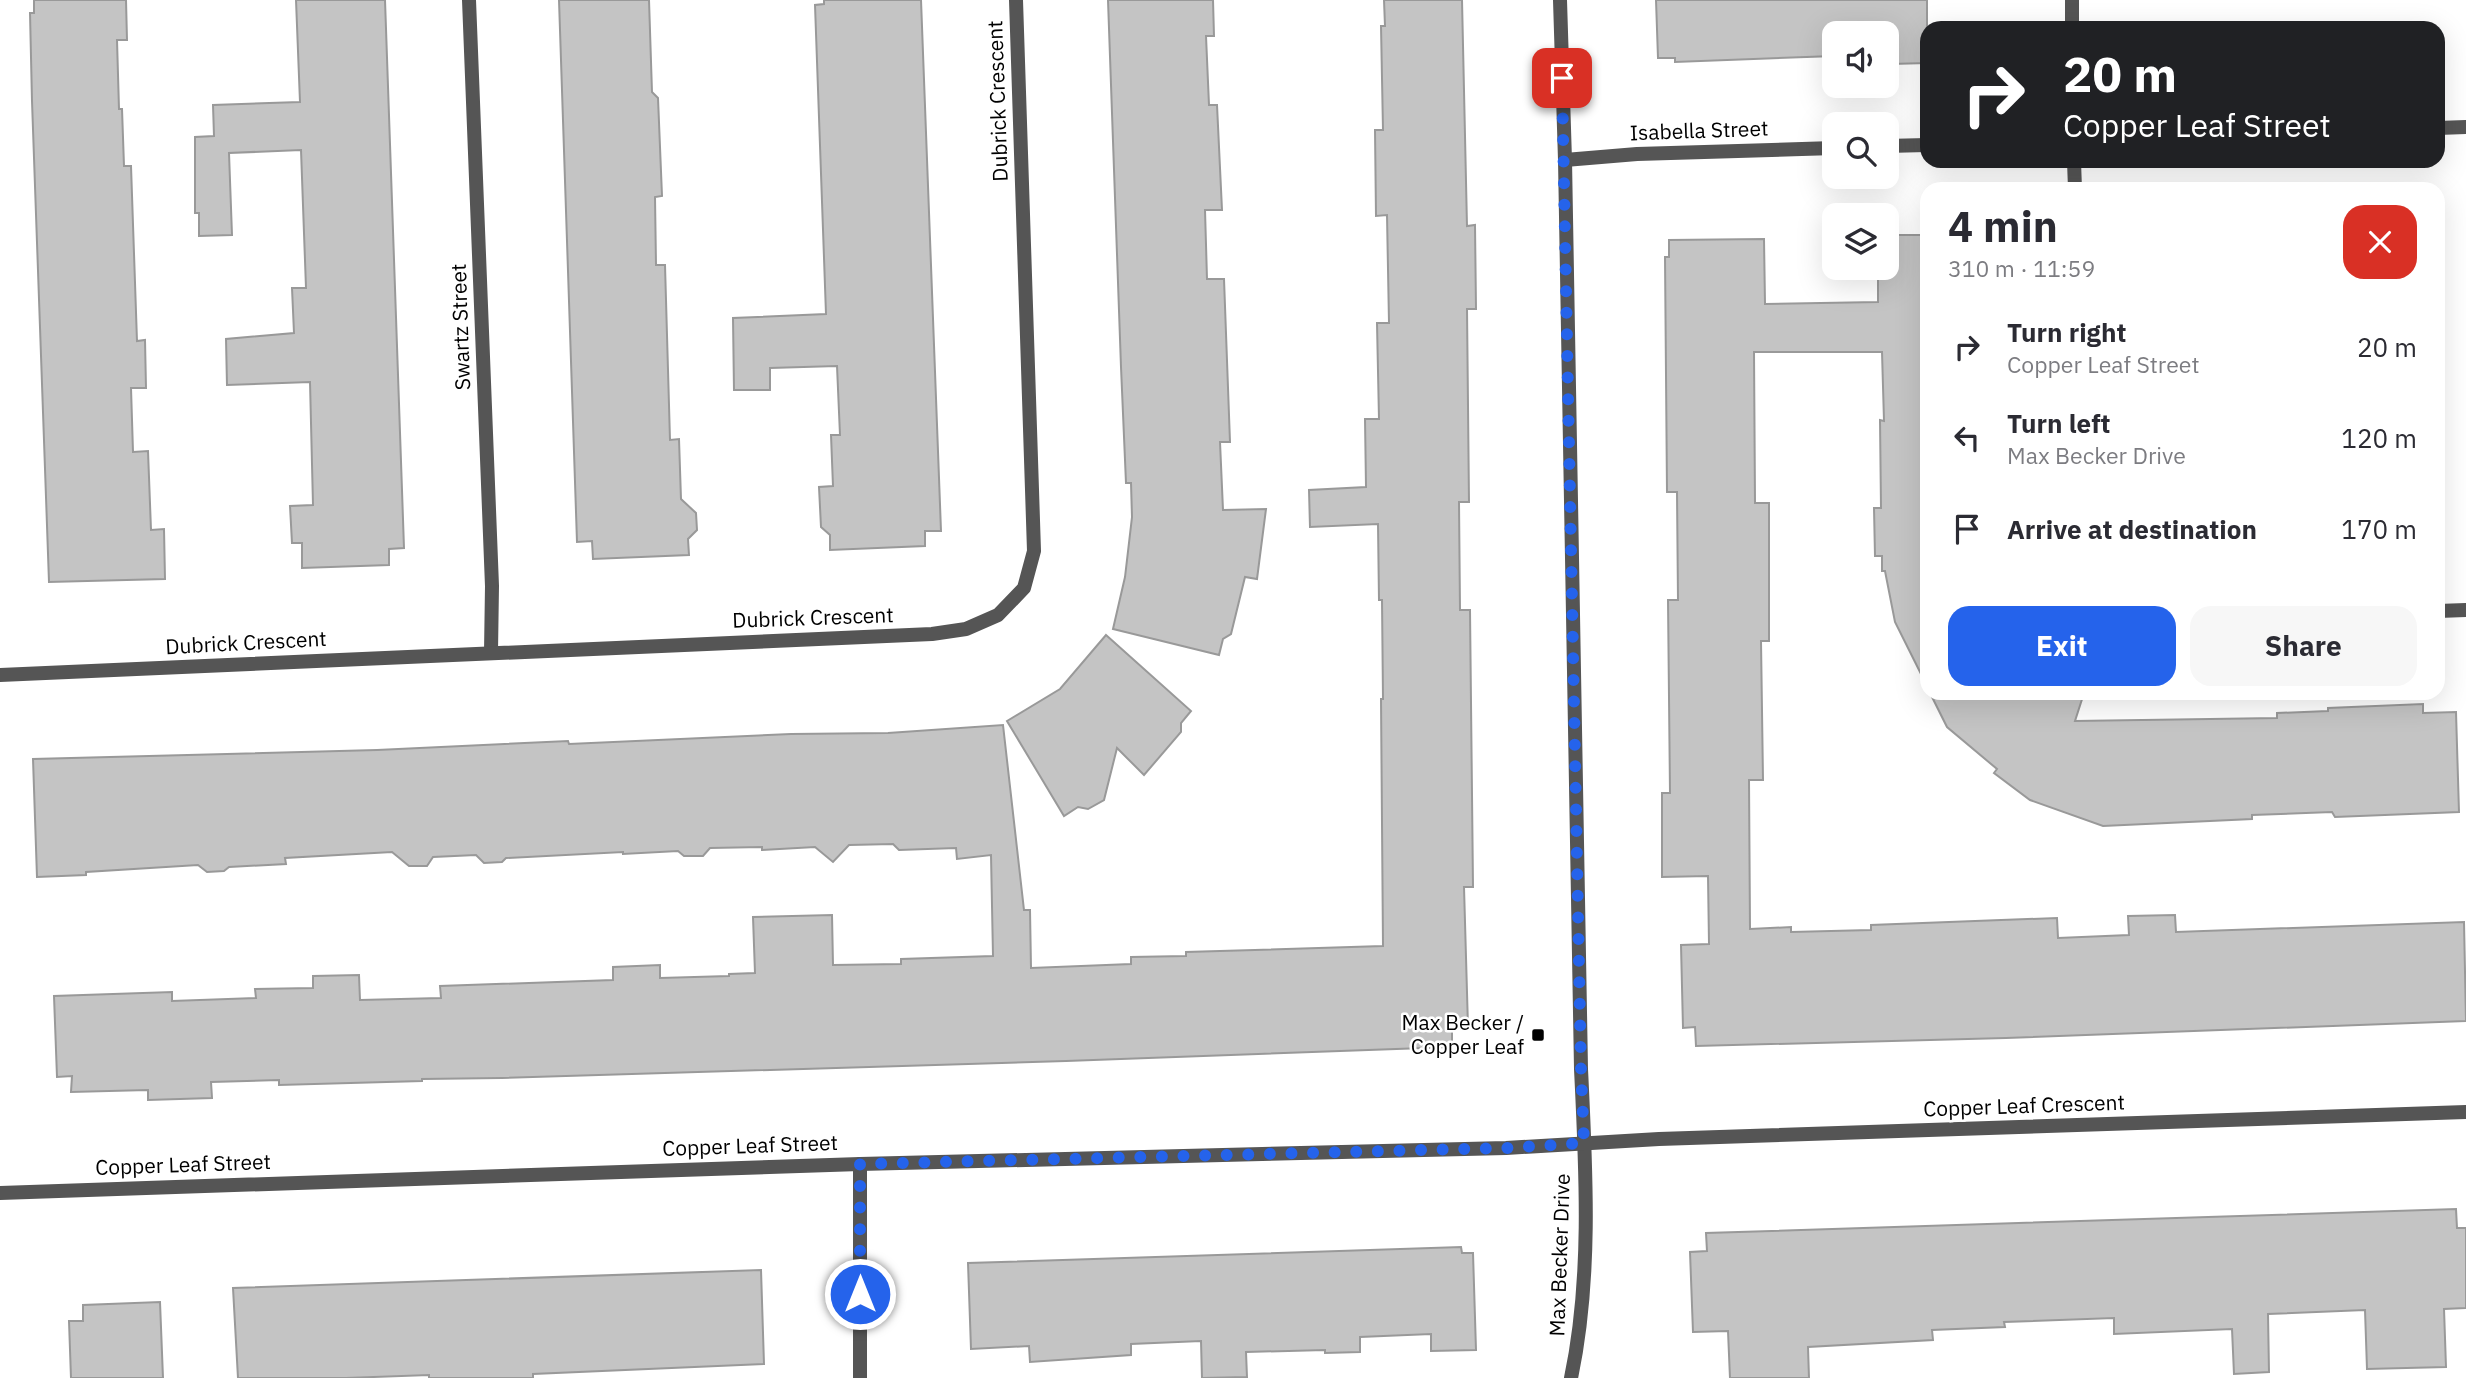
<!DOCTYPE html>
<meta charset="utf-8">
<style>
body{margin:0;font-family:"IBM Plex Sans",sans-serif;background:#f7f7f7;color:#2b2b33;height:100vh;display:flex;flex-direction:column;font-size:26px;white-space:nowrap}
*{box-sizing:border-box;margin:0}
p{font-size:23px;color:#7c7c81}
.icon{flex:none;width:38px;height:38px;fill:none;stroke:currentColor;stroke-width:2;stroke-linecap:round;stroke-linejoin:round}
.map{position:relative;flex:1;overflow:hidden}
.sheet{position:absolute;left:1920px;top:182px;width:525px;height:518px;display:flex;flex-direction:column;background:#fff;border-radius:21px;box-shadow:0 7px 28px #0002}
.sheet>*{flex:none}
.top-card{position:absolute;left:1920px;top:21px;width:525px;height:147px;border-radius:21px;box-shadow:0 7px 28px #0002;background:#202124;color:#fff;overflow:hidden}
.tools{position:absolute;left:1822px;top:21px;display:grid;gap:14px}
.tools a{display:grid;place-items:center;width:77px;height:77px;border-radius:14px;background:#fff;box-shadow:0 7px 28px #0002;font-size:35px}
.pin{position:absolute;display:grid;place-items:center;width:60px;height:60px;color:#fff;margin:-30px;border-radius:14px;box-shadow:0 4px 10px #0006}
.me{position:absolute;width:77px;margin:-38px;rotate:0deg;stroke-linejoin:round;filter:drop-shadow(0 0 5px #0008)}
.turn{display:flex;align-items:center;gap:24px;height:147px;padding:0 28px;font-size:32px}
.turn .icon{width:91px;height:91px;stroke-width:2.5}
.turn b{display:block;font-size:49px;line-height:60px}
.round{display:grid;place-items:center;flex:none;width:74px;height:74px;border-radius:21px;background:#f7f7f7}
.head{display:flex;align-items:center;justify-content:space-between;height:119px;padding:0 28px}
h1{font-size:42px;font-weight:800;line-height:52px}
.primary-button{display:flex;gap:14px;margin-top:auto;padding:14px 28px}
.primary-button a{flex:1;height:80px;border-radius:21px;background:#2563eb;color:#fff;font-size:28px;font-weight:800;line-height:80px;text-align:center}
.primary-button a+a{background:#f7f7f7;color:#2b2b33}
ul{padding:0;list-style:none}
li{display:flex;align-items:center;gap:21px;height:91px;padding:0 28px}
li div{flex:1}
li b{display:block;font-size:26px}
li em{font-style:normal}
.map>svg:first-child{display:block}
.building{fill:#c4c4c4;stroke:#999;stroke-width:2}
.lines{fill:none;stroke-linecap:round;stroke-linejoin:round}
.street{stroke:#555;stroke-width:14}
.route{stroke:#2563eb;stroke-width:12;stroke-dasharray:0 21.6}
.poi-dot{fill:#000;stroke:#fff;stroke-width:2.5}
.labels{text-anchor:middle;stroke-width:5;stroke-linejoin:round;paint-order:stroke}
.street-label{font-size:21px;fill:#000;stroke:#fff}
.poi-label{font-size:21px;fill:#000;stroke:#fff;text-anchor:end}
</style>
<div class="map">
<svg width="2466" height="1378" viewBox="0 0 2466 1378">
<rect width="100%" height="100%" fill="#fff"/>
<!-- building -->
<g class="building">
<path d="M34,0H126L127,40H117L119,109H122L124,166H131L137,341L145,340L146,388H131L133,452L148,451L151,530L164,529L165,579L49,582L32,101L30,13H34Z"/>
<path d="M296,0H385L404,548L389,549V565L302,568V543H292L290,506L313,505L310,382L227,385L226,339L294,333L292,288H306L301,150L229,153L232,235L199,236V213H195V137L214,136L213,105L300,102Z"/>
<path d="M559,0H649L652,92L658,98L662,196L655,197L656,265H665L670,440L679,439L681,499L696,513L697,530L688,539L689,555L593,559L592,541L577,542Z"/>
<path d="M824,0H921L941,531H925V546L830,550V535L821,527L819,487L833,486L831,435H840L837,366L770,368V390H734L733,318L826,314L815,5L824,4Z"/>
<path d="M1108,0H1213L1214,36H1206L1209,105H1217L1222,210H1205L1207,279H1224L1230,442H1220L1223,510L1266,509L1257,579L1245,577L1231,634L1223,639L1219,655L1113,629L1125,577L1132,517L1131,483H1126L1121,367Z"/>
<path d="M1384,0H1462L1467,226L1475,225L1476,309H1467L1469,502H1459L1460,610H1470L1473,887H1464L1468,1027L1452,1028V1047L1066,1061L502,1078L422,1079V1081L279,1085V1080L211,1082L212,1098L148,1100V1090L71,1092L72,1076L57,1077L54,996L172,992V1001L256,998L255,989L313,988V976L359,975L360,1000L441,998L440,986L613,980V967L660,965V978L729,976V974L755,973L753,917L832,915L833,965L901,964V959L993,956L991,855L957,859L956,848L899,850L893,844L849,845L833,862L815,847L762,850V847L710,848L703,856H684L678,851L623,854V852L506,858L502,862L484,863L476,855L433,857L427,866H409L392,852L285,858L286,864L229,867L224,871L207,872L198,865L86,872V875L37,877L33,759L377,750L568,741L569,744L791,734L888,733L1003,725L1024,910H1030L1031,968L1131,964V957L1186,956V952L1383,946L1381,699H1383L1382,600H1379L1378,524L1310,527L1309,490L1366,487L1365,419H1379L1377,323H1389L1387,215L1376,216L1375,130H1383L1381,26H1385Z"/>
<path d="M1656,0H1927V63L1891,64V55L1886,56V33H1834V56L1675,62V58H1658Z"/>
<path d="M1886,235H1927V686L1895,622L1885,571H1882V556H1875L1874,508H1881L1880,420L1884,421L1882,352H1754L1755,503H1769V641H1761L1763,780H1749L1750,929L1791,927V932L1871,930V925L2057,918L2058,938L2129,935L2128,916L2175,915L2176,932L2464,922L2466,1021L2006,1038L1696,1046L1695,1027L1683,1028L1681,945L1709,944L1708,876L1662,877V793H1670L1668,600H1678L1677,492H1667L1665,257H1669V240L1764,239L1765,304L1878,302V268H1886Z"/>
<path d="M1106,635L1191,711L1181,723V732L1144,775L1117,748L1104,800L1088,809L1078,807L1064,816L1007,721L1060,689Z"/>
<path d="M1930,693H2084L2075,721L2277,718V713L2328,711V708L2423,704V713L2456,712L2459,812L2335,817L2332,812L2252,815V819L2103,826L2030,800L1994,773L1997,769L1947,727Z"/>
<path d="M2456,1209L2457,1228H2466V1308L2444,1309L2446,1367L2367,1369L2365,1310L2268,1314L2269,1372L2234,1374L2232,1329L2114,1334V1318L2004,1322L2005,1327L1932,1330L1933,1340L1808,1347L1809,1378H1730L1728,1331L1693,1332L1690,1252L1707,1251L1706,1233Z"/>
<path d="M1461,1247L1462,1253H1473L1476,1350L1431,1351V1334L1360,1337V1352L1325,1353V1350L1246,1352L1247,1377L1202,1378L1201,1341L1131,1344V1355L1030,1362L1029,1346L971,1349L968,1263Z"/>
<path d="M761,1270L764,1364L533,1374V1378H429V1375L346,1378H238L233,1288Z"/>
<path d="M160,1302L163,1378H71L69,1321H83V1305Z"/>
</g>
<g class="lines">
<!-- street -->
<g class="street">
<path d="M469,0L492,586L491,652"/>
<path d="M1560,0L1565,160L1581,1069C1586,1170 1592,1279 1571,1378"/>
<path d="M2072,0V28"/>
<path d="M2438,128L2466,127"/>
<path d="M1886,146L1927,145"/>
<path d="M1565,160L1637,154L1834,148"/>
<path d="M2074,161L2075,189"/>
<path d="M2438,611L2466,610"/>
<path d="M0,675L932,634L966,629L998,615L1024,588L1034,551L1016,0"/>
<path d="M860,1164V1378"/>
<path d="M0,1193L860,1164L1506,1148L1659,1139L2466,1112"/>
</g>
</g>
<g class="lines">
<!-- route -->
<path class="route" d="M860,1294V1164L1506,1148L1584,1143L1581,1069L1562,78"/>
</g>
<!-- markers -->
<rect class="poi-dot" x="1531" y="1028" width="14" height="14" rx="3.5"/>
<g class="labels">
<!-- street labels -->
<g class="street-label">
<text transform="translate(998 101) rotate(-92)" y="7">Dubrick Crescent</text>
<text transform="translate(1699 131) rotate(-2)" y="7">Isabella Street</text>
<text transform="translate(461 327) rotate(-92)" y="7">Swartz Street</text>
<text transform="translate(813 618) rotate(-2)" y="7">Dubrick Crescent</text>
<text transform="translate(246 643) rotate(-3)" y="7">Dubrick Crescent</text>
<text transform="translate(2024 1106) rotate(-2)" y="7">Copper Leaf Crescent</text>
<text transform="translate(750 1146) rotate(-2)" y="7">Copper Leaf Street</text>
<text transform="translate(183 1165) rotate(-2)" y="7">Copper Leaf Street</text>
<text transform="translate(1560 1255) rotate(-88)" y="7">Max Becker Drive</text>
</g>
<!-- poi labels -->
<g class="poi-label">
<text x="1524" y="1030">Max Becker /<tspan x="1524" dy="24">Copper Leaf</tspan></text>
</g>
</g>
</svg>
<div class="tools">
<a><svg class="icon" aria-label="sound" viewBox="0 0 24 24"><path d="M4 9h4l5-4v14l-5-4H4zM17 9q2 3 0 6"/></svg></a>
<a><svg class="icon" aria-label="search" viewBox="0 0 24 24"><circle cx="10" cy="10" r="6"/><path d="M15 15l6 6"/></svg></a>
<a><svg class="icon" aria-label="layers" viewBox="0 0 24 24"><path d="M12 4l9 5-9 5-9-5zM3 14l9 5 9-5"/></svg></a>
</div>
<div class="pin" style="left:1562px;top:78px;background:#d93025"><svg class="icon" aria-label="arrive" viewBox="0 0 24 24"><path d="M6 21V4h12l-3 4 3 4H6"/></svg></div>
<svg class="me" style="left:860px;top:1294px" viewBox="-20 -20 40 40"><circle r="17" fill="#2563eb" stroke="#fff" stroke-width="3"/><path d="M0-11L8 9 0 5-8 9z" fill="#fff"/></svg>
<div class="top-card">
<div class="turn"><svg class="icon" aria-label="right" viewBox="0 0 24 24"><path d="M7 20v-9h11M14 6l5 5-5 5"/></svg><div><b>20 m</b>Copper Leaf Street</div></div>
</div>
<section class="sheet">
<div class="head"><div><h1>4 min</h1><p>310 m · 11:59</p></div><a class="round" style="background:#d93025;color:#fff"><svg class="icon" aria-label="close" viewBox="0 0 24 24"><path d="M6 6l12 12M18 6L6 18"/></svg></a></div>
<ul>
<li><svg class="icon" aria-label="right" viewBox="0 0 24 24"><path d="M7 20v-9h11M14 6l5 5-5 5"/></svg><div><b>Turn right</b><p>Copper Leaf Street</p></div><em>20 m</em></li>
<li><svg class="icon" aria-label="left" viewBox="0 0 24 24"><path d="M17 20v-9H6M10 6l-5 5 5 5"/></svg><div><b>Turn left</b><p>Max Becker Drive</p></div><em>120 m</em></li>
<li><svg class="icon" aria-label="arrive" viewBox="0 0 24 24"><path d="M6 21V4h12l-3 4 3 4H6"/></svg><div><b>Arrive at destination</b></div><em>170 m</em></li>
</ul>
<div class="primary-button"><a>Exit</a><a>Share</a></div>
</section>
</div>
